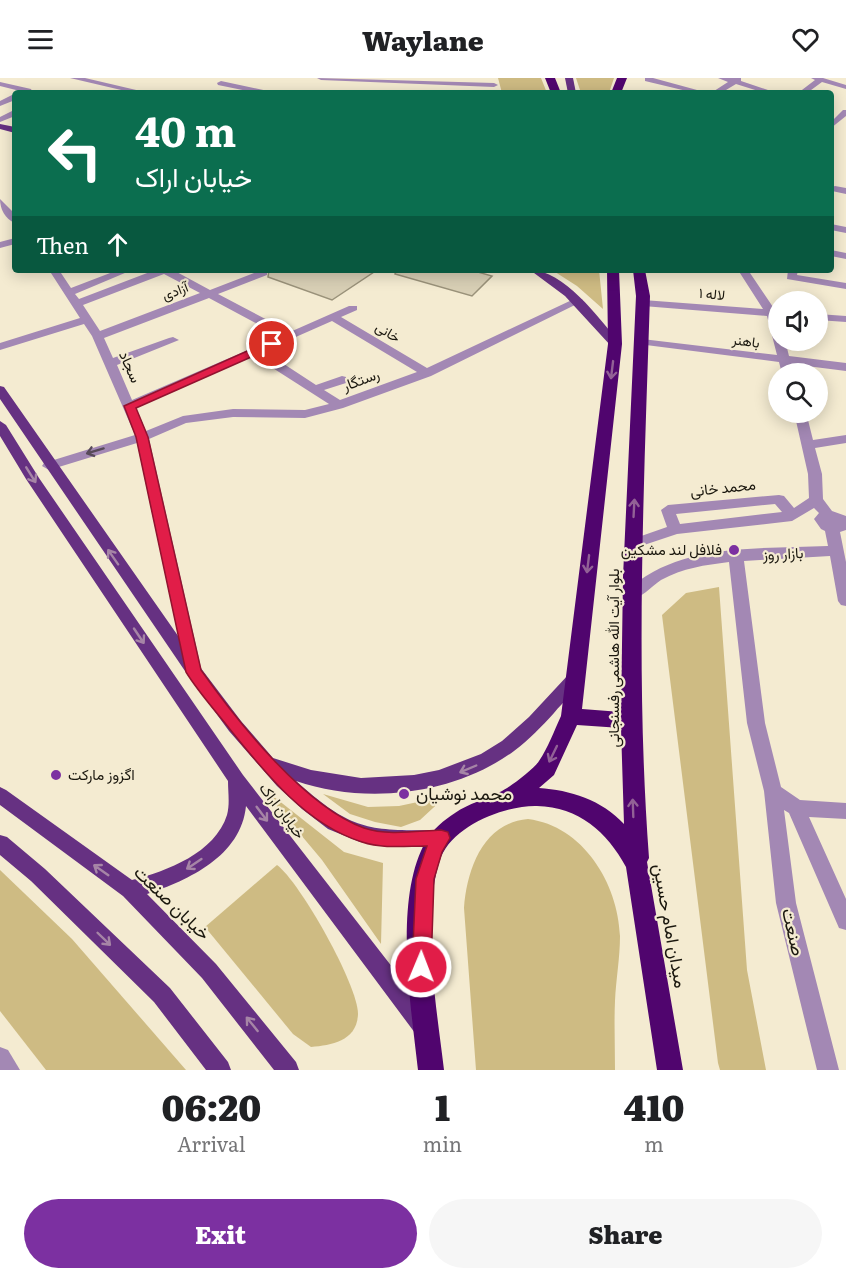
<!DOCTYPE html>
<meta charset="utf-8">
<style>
body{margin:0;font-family:Literata,Vazirmatn,serif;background:#f6f6f6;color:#202124;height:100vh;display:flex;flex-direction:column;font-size:22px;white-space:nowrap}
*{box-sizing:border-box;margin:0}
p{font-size:20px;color:#757577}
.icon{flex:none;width:33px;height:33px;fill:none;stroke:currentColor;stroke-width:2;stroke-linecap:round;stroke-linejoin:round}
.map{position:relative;height:992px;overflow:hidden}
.panel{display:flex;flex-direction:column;background:#fff;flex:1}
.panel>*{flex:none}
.banner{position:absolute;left:12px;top:12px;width:822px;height:183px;border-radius:6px;box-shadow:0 3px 15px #0003;background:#0b6e4f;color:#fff;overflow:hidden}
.fabs{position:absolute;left:768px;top:213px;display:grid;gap:12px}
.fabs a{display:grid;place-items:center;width:60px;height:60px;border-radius:50%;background:#fff;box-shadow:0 3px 15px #0003;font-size:30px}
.pin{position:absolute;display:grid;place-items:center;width:51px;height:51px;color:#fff;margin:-26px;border:3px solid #fff;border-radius:50%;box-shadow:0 2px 6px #0007}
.me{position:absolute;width:66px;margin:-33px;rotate:1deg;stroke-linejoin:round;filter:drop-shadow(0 0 4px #0008)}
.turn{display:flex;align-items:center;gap:21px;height:126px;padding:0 24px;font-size:27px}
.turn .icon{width:78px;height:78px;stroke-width:2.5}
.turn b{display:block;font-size:42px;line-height:51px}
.then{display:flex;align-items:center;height:57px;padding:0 24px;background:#0003;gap:12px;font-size:22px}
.eta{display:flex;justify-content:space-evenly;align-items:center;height:102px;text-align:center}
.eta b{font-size:36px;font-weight:800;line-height:42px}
.primary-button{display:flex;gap:12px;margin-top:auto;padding:12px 24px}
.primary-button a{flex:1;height:69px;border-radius:36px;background:#7c30a1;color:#fff;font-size:24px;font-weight:800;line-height:69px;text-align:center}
.primary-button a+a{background:#f6f6f6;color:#202124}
header{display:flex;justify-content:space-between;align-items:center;height:78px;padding:0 24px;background:#fff;font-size:27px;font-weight:800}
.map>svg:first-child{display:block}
.green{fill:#cebb83}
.building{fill:#d8cfb5;stroke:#9a927a;stroke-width:1.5}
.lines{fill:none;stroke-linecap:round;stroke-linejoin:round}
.minor{fill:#a388b4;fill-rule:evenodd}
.major{fill:#663182;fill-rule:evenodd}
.highway{fill:#50056e;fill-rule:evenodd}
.oneway{stroke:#926196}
.oneway2{stroke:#584a59}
.oneway3{stroke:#a685a6}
.route{fill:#e11d48;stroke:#92132f;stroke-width:1.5}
.poi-dot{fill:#7c30a1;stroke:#f4ebd1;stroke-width:2}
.labels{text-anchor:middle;stroke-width:4.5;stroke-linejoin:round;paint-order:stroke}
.far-street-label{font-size:14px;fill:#1a170e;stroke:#f4ebd1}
.street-label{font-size:15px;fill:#1a170e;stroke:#f4ebd1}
.poi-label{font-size:15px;fill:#1a170e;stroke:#f4ebd1;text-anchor:end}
.near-poi-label{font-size:18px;fill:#1a170e;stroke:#f4ebd1;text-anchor:start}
.near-street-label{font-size:18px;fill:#1a170e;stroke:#f4ebd1}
</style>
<header><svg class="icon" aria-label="menu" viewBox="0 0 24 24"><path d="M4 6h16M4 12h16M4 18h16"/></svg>Waylane<svg class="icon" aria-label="heart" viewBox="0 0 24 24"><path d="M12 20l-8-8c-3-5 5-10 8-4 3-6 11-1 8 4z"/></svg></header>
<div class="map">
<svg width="846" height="992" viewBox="0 0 846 992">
<rect width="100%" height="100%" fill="#f4ebd1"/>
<!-- green -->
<g class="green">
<path d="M498,0H541L547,15H502Z"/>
<path d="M576,0H614L609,15H581Z"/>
<path d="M552,192H599L603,231L577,208Z"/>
<path d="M719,509L747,892L766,992H720L718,985L662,537L686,515Z"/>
<path d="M259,707L344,774L383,785L381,866L322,782Z"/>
<path d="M323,716L368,729L399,728L446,718L420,742L401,749L375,744L350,736Z"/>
<path d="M528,741C583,748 618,805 620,858C620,880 616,901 615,923C614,946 615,969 615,992H476L464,830C467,791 483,745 528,741Z"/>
<path d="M277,787C300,804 358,907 358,936C357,963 332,967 311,969L293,956L205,849Z"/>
<path d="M0,792L72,861L186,992H46L0,933Z"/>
</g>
<!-- building -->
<g class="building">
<path d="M269,192H377L332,222L268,199Z"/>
<path d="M396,192H471L492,198L472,218L395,196Z"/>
</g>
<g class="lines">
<!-- minor -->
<g class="minor">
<path d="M70,0H85L149,15H134Z"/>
<path d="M317,0L494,5L498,7L494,9L321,2Z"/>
<path d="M645,0H653L708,15H695L645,3Z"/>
<path d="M718,0H741V3L777,15H765L736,6L721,15H711L728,4Z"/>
<path d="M811,0H823L846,7V11L822,4L807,15H798L815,2Z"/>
<path d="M221,3L268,13L272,15H257L218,7L217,5Z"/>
<path d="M0,4L31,11L32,13L19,15L20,13L0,8Z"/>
<path d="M12,17H15V22L0,28V23Z"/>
<path d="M843,32H846V38L831,50V44Z"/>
<path d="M12,33H15V38L0,44V39Z"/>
<path d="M835,108L846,110V116L832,113V109Z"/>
<path d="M0,121L15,136V145C5,141 0,131 0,121Z"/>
<path d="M831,146L846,149V155L831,152Z"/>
<path d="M15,160V166L0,170V164Z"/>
<path d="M831,172L846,175V181L831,178Z"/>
<path d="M49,192H59L71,210L118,192H132L75,216L79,221L155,192H173L210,212L259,193H267V197L218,216L290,254L349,228H357V232L341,239L427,290L574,221H582L583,223L431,298L343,330L305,340L233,339L186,345L149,361L202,594L200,598L194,600L188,598L186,594L137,365L49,392L42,388L44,385L135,357L92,258L84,246L0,272V265L80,240ZM164,196L200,215L100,253L83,227ZM209,220L280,258L132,322L117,287L179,262L173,259L169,260L113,280L104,260ZM332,243L417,294L340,322L324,312L346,305V299L342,298L316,307L264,273ZM254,278L329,326L305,332L233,331L183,338L146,353L136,330Z"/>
<path d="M738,192H748L775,232L778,233V262H785L789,278L846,285V293L791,286L794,296H782L779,284L638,266V262L642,261L777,277L767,238L643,228L638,225L643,222L763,231Z"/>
<path d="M788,192H798L797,197L846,205V211L787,201Z"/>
<path d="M818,236L846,238V244L818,242Z"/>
<path d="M794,334H806L813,362L846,357V365L815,370L822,396L823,421L832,433L846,438V452L840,454L846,484V528L841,527L838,523L830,478L744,483L765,645L781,709L800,722L846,725V741L809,739L846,821V852L839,850L789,735L784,732L796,825L839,992H817L776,825L764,713L747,645L729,484C705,487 683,490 661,502C650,509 638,525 625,521L622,517C626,510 634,507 640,502C692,465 766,471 828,468L825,453L821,451L814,441L819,435L814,430L792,443L677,456L632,471L625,466L627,463L667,449L661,432L668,427L779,417L784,418L794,430L809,420L808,396ZM775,426L782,434L680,446L676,436Z"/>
<path d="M0,969L8,972L20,992H0Z"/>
</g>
<!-- major -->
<g class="major">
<path d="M565,0H573L576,15H568Z"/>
<path d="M0,46L15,49V55L0,51Z"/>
<path d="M530,192C564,192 598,239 619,264V268H611L565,218Z"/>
<path d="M0,308L4,309L197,585L241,643L273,680L311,692L361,700L414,697L439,692L481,676L502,663L529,639L569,596L575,594L581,596L583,600C576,613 563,624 554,635C542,648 529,662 514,673C454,717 366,727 296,703C352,753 368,753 441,752L448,754L450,760L448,766L441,768L400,769L360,764L328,751L302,731L277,708L229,653L185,593L0,321Z"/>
<path d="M0,343L6,347L39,400L243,697L431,939L434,947L431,955L423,958L415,955L246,728C241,778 189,802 147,816L216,886L296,984L299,992H274L202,900L123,818L0,727V709L6,712L132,802C167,793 215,775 227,737C230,726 228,714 228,703L26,401L0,358Z"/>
<path d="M0,757L7,759L45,791L170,910L228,984L231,992H206L154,924L31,803L0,777Z"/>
</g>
<!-- highway -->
<g class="highway">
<path d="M545,0H555L561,15H551Z"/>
<path d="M617,0H627L621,15H611Z"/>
<path d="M607,192H619L622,266L582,631L621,634L623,499L636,218L633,192H645L650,218C644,406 635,593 649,780L647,784L683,992H657L626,789C607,754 579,729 537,728C506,727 454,747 441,779C420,837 437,932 444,992H418C411,928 393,820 426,763C433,751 444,742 455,735C469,725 485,722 500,714C509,710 534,691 539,683C548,670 554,653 561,638L608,266ZM577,647L621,650L624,746C602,722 570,712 539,710L554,697Z"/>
</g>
</g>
<!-- one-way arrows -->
<defs><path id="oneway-shaft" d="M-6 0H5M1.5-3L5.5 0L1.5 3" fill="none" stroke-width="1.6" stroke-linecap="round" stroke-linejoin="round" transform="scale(1.5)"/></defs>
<g class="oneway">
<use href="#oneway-shaft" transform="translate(612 292) rotate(97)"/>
<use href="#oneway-shaft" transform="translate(634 430) rotate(-87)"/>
<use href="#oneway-shaft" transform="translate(588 486) rotate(97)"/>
<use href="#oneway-shaft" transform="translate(553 676) rotate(116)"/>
<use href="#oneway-shaft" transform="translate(633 730) rotate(-92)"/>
</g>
<use class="oneway2" href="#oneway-shaft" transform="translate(95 373) rotate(163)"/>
<g class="oneway3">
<use href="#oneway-shaft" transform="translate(31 397) rotate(58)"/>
<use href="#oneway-shaft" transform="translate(113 479) rotate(-125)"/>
<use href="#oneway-shaft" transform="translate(139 558) rotate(56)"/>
<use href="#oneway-shaft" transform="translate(468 691) rotate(157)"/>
<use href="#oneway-shaft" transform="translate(262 736) rotate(53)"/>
<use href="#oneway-shaft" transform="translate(194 786) rotate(146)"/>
<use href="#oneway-shaft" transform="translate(101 792) rotate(-145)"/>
<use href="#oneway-shaft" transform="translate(104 861) rotate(44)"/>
<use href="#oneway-shaft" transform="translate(252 946) rotate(-129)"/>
</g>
<!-- route -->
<path class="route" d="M272,262L278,266L276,268L136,330L148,359L201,592C237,643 305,729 364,750C387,758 417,753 441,752L448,754L450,760L442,774L434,801L431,889L428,895L421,898L414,895L412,889L416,801L427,768C406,768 383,771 362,764C304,746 262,691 225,645C212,629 197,612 186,594L136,359L124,328Z"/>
<!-- markers -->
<g class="poi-dot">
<circle cx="734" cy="472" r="6"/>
<circle cx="56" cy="697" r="6"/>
<circle cx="404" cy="716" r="6"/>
</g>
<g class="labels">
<!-- far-street labels -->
<g class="far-street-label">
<text transform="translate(175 213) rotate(-21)" y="5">آزادی</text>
<text transform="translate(712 216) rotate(5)" y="5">لاله ۱</text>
<text transform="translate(388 254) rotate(31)" y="5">خانی</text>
<text transform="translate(746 263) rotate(7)" y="5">باهنر</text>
</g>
<!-- street labels -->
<g class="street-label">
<text transform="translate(130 289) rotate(66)" y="5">سجاد</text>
<text transform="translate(361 302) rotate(-20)" y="5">رستگار</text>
<text transform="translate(723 410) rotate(-6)" y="5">محمد خانی</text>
<text transform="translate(783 476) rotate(-3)" y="5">بازار روز</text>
<text transform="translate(614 580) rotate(-90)" y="5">بلوار آیت الله هاشمی رفسنجانی</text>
<text transform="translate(282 733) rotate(53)" y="5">خیابان اراک</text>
</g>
<!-- poi labels -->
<g class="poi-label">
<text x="722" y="477">فلافل لند مشکین</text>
<text x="68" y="702" text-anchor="start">اگزوز مارکت</text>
</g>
<!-- near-poi labels -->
<g class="near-poi-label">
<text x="416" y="722">محمد نوشیان</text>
</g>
<!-- near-street labels -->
<g class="near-street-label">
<text transform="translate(172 825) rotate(44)" y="6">خیابان صنعت</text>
<text transform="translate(670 848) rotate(80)" y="6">میدان امام حسین</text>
<text transform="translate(793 854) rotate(77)" y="6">صنعت</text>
</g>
</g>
</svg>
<div class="fabs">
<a><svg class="icon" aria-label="sound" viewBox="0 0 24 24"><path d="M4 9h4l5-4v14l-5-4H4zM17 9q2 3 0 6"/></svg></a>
<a><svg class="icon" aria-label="search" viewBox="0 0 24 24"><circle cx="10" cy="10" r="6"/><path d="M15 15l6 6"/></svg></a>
</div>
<div class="pin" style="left:272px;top:266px;background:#d93025"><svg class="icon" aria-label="arrive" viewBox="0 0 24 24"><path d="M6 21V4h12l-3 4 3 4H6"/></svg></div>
<svg class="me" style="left:421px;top:889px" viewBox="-20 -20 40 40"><circle r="17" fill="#e11d48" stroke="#fff" stroke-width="3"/><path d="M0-11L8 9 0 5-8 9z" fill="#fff"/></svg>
<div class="banner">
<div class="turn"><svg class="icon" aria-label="left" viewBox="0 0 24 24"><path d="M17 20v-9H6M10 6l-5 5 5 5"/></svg><div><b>40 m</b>خیابان اراک</div></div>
<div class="then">Then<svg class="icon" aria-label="ahead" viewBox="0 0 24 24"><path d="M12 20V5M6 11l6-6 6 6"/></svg></div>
</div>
</div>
<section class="panel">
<div class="eta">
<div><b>06:20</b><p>Arrival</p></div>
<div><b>1</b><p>min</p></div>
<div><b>410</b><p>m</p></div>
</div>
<div class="primary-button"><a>Exit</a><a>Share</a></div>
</section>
